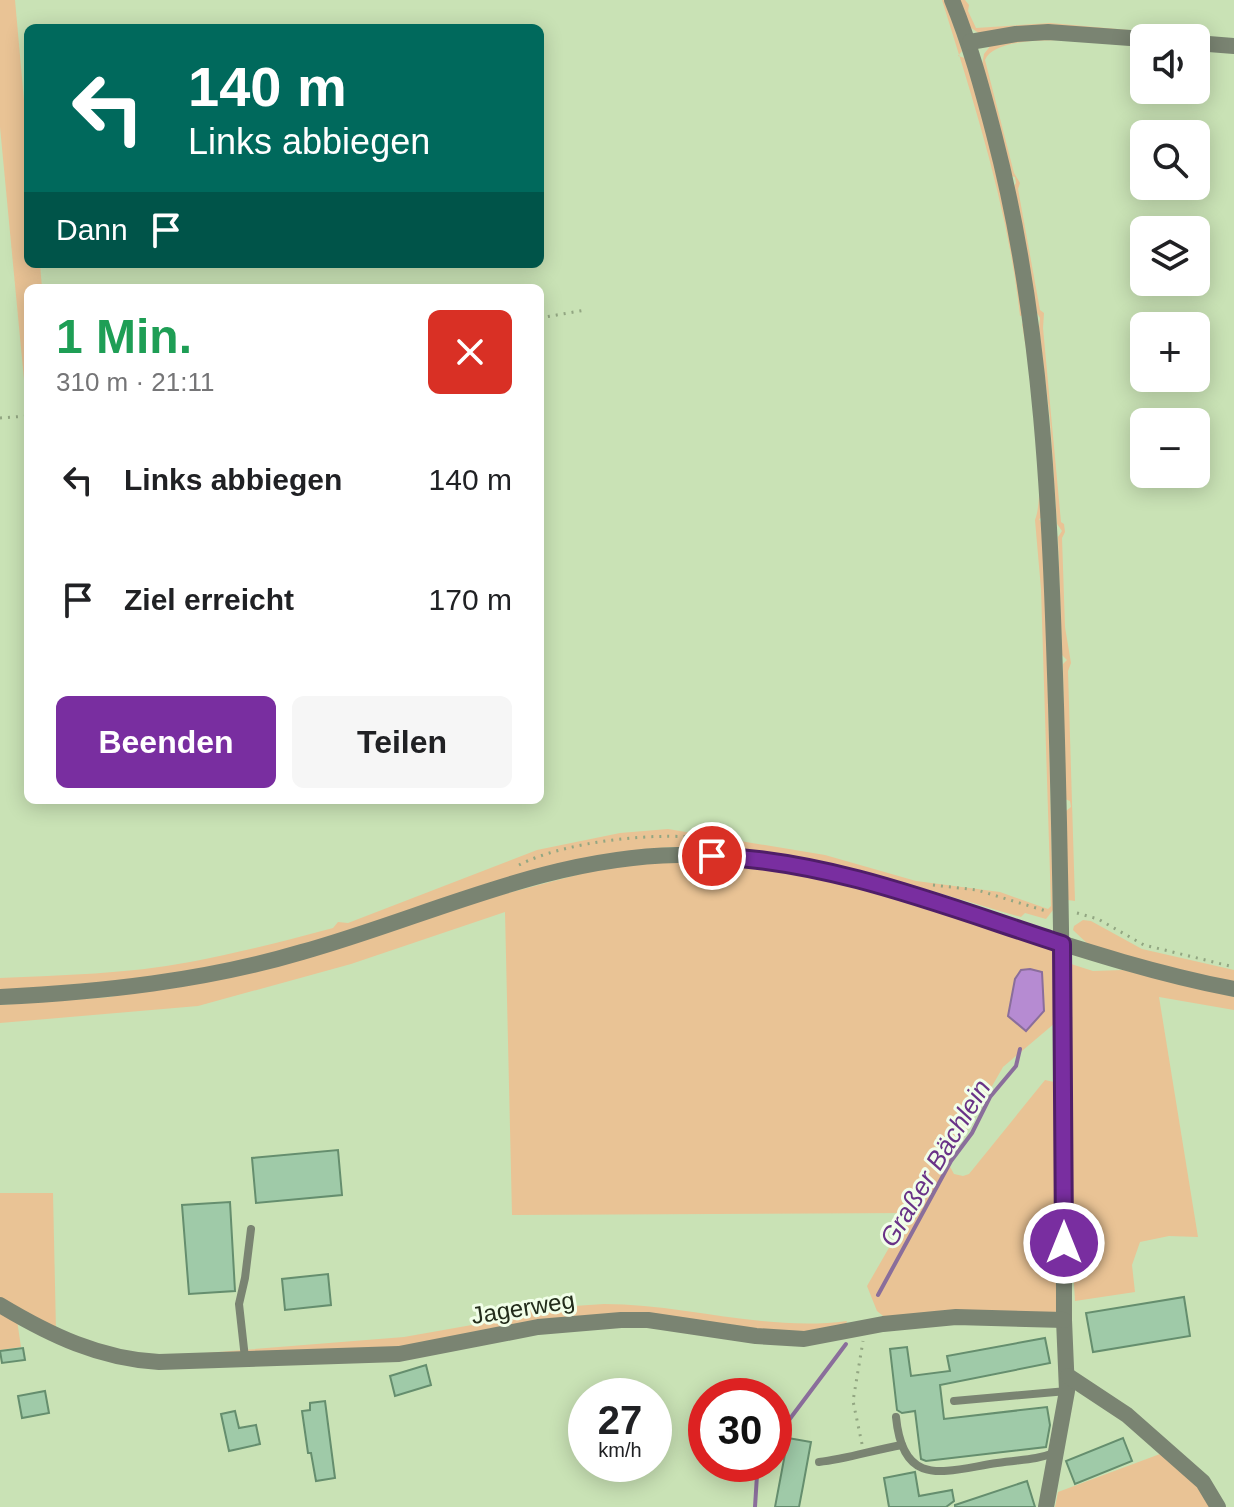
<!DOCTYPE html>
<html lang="de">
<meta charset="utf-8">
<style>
body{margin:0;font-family:Helvetica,sans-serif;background:#f6f6f6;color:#202124;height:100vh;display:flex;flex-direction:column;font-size:30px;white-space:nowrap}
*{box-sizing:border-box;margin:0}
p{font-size:26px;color:#757577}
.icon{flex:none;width:44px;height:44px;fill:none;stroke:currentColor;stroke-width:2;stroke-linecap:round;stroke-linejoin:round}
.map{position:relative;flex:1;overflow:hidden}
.sheet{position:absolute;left:24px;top:284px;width:520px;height:520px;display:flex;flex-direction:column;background:#fff;border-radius:12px;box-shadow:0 4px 20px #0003}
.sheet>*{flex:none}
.top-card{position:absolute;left:24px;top:24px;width:520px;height:244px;border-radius:12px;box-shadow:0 4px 20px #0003;background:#00695c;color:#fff;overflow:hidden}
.tools{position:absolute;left:1130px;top:24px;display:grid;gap:16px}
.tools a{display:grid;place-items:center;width:80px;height:80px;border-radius:12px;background:#fff;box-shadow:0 4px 20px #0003;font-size:40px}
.speed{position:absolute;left:568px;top:1378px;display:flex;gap:16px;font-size:40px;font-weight:700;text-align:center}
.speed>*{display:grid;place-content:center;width:104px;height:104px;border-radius:50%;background:#fff;box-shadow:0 4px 20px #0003;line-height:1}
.speed small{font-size:20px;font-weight:400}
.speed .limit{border:12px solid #d22;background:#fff;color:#111}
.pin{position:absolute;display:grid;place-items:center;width:68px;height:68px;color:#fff;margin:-34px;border:4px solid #fff;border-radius:50%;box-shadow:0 2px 8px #0007}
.me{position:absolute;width:88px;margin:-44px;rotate:0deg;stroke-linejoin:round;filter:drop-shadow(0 0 6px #0008)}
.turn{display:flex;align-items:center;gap:28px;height:168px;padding:0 32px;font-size:36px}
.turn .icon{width:104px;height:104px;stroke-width:2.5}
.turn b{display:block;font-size:56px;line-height:68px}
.then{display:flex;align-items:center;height:76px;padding:0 32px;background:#0003;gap:16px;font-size:30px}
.round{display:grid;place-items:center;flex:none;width:84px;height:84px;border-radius:12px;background:#f6f6f6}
.summary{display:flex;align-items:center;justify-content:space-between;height:136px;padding:0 32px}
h1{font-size:48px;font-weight:600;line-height:60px;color:#1e9e55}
.cta{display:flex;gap:16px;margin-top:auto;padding:16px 32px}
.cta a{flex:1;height:92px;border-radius:12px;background:#792ea0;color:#fff;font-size:32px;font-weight:600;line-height:92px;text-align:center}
.cta a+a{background:#f6f6f6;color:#202124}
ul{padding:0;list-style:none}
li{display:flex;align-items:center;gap:24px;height:120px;padding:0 32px}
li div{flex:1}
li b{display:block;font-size:30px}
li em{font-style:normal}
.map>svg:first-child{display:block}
.green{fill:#e9c395}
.water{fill:#b68bd2;stroke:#8a6e9b;stroke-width:2}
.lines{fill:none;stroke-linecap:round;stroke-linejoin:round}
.stream{stroke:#8a6e9b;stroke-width:4}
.building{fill:#9fcaa8;stroke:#658e6e;stroke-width:2}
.path{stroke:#92a682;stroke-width:3;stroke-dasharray:2 6;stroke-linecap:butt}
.service{stroke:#7a8472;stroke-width:8}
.minor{stroke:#7a8472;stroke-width:16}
.tertiary{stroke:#7a8472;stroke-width:16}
.route-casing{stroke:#4f1e68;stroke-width:20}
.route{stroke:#792ea0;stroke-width:14}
.labels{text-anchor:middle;stroke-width:6;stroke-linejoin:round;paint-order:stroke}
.street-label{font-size:24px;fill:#232c1b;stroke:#f1fee8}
.water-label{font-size:26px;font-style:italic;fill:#693287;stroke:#f1fee8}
</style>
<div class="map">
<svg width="1234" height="1507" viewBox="0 0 1234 1507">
<rect width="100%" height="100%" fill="#c9e2b5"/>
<!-- green -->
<g class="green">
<path d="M0,0H15L28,145V264H40L42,288H28L27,411L0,127Z"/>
<path d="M942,0H945L962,51L958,56L965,58L988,135L1008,221L1023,315L1020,316C1008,207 974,103 942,0Z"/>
<path d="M959,0H965L969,5L968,11L976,28L1050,23L1184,35L1181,37L1047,26L980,34L967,25Z"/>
<path d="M1029,39L1144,44V47C1114,44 997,28 985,60L1014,173L1020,183L1018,189L1040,310L1044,313L1043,328L1061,522L1064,524L1065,532L1062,538L1065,627L1071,663L1068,671L1075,901L1068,900L1066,811L1071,807L1070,801L1065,799L1063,664L1067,660L1062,655L1058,537L1062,531L1057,524L1050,419L1039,328L1040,318L1037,313L1014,186L1016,183L1015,177L1011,176L982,65L984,54L991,45Z"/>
<path d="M1025,323L1044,516L1039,519L1044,528L1053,910L1046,919L1025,913L1021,917C910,885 795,845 678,847C628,848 579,865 531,879C445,902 361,929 275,953C186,979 92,983 0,990V978C63,975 127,974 190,962C238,953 285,941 333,928L338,922L348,923L537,850L620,833L668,829L825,855L916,881L1000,892L1048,909L1051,906L1041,589L1035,520C1048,487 1029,364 1022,324Z"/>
<path d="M699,862L778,869L880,892L1051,948L1056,964L1055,1023L1003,1067L948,1163L954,1174L963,1176L969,1174L1045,1080L1054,1082L1057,1310L1053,1315L888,1320L877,1311L867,1286L909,1213L512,1215L505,912L351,964L198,1006L0,1023V1005L110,997L588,872L643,863Z"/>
<path d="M1083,920L1091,921L1142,949L1234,970V982L1163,967L1090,946L1073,930L1074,926Z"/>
<path d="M1071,964L1093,971L1123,970L1234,997V1010L1159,997L1198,1237L1169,1236L1140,1242L1132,1265L1135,1292L1075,1301L1071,1233L1069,1021Z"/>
<path d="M0,1193H53L56,1331L0,1299Z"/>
<path d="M604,1304C685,1304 766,1332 847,1321L846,1324L797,1336L676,1319L430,1346L185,1358L193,1354L404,1337L500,1320L513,1316L514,1310Z"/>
<path d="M0,1310L17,1320L21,1347L0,1350Z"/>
<path d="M1160,1454L1199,1485L1212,1507H1055L1058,1492Z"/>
</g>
<!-- water -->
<path class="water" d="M1030,969L1042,972L1044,1011L1026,1031L1008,1016L1015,979L1021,970Z"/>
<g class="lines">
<!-- stream -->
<g class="stream">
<path d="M878,1295L951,1161L972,1133L990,1097L1016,1066L1020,1049"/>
<path d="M774,1440L846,1344"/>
<path d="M755,1507L757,1475L761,1464"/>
</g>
</g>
<!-- building -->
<g class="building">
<path d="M338,1150L342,1195L256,1203L252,1158Z"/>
<path d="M230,1202L235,1291L189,1294L182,1205Z"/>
<path d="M328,1274L331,1305L285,1310L282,1279Z"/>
<path d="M1184,1297L1190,1336L1093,1352L1086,1313Z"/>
<path d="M1045,1338L1050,1363L940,1385L944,1419L1047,1407L1050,1425L1046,1447L926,1461L921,1459L915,1411L902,1413L897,1410L890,1349L907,1347L911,1376L950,1371L947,1356Z"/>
<path d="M23,1348L25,1360L2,1363L0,1351Z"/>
<path d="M426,1365L431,1385L395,1396L390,1376Z"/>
<path d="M45,1391L49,1413L22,1418L18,1396Z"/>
<path d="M325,1401L335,1478L316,1481L311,1453H308L302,1411L310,1410V1403Z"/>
<path d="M235,1411L239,1428L256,1425L260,1444L229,1451L221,1414Z"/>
<path d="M788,1438L811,1442L803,1486L799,1507H775Z"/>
<path d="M1123,1438L1132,1461L1075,1484L1066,1461Z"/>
<path d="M915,1472L919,1496L952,1490L954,1501L946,1507H889L884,1478Z"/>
<path d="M1027,1481L1035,1507H955V1505Z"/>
</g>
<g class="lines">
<!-- path -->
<g class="path">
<path d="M540,318L585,310"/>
<path d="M0,418L28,416"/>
<path d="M519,865C565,841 663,830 715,840"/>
<path d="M933,885L977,890L1046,911"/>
<path d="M1077,913L1098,919L1144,945L1234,967"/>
<path d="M862,1444L853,1401L863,1341"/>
</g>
<!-- service -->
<g class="service">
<path d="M245,1358L239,1304L245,1278L251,1229"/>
<path d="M954,1401L1067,1391"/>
<path d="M896,1417C903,1489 944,1471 997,1463C1021,1459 1033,1461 1057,1452"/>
<path d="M819,1462C847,1459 873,1450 902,1445"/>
</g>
<!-- minor -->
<g class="minor">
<path d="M952,0C970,44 982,88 994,134C1043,321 1050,512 1056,705C1062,910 1064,1115 1064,1320L1067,1391L1046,1507"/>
<path d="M970,42L1016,34L1048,32L1144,39"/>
<path d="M1196,43L1234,46"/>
<path d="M0,1305C50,1335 100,1359 159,1362L399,1354L538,1327L621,1320H648L756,1336L804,1339L883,1324L956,1317L1064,1320"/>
<path d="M1068,1376L1127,1415L1203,1482L1218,1507"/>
</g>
<!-- tertiary -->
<path class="tertiary" d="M0,997C102,992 204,981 302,952C427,917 546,857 678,855C793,853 898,890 1007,926C1082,950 1156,974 1234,989"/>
</g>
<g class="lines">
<defs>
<path id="route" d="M712,856C834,861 947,907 1062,944L1064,1243"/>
</defs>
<!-- route casing -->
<use href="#route" class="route-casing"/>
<!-- route -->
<use href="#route" class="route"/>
</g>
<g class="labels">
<!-- street labels -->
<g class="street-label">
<text transform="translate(523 1308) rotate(-9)" y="8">Jagerweg</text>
</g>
<!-- water labels -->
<g class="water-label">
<text transform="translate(935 1163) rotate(-59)" y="9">Graßer Bächlein</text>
</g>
</g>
</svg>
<div class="tools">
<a><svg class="icon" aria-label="sound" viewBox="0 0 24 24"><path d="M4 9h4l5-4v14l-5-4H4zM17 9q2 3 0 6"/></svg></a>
<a><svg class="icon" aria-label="search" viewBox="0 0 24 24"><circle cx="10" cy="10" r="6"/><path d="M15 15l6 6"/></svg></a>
<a><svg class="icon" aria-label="layers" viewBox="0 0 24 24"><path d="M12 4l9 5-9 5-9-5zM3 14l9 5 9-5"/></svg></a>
<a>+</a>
<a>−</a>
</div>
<div class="speed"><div>27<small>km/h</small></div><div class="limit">30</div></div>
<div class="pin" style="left:712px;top:856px;background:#d93025"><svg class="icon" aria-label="arrive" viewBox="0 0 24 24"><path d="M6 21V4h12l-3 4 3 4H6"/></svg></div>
<svg class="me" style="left:1064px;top:1243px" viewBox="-20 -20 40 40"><circle r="17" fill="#792ea0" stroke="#fff" stroke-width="3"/><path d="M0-11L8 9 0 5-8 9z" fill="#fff"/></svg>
<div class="top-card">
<div class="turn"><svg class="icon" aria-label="left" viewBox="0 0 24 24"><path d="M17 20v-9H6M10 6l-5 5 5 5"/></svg><div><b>140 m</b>Links abbiegen</div></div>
<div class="then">Dann<svg class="icon" aria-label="arrive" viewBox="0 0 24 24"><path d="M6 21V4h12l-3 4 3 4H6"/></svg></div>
</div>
<section class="sheet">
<div class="summary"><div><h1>1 Min.</h1><p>310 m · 21:11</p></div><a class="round" style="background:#d93025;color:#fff"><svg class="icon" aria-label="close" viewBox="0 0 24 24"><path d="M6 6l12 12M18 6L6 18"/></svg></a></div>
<ul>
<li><svg class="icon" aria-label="left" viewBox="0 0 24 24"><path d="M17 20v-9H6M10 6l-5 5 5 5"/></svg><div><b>Links abbiegen</b></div><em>140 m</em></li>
<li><svg class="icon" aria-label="arrive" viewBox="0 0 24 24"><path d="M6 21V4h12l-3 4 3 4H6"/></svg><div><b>Ziel erreicht</b></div><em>170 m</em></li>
</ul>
<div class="cta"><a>Beenden</a><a>Teilen</a></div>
</section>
</div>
